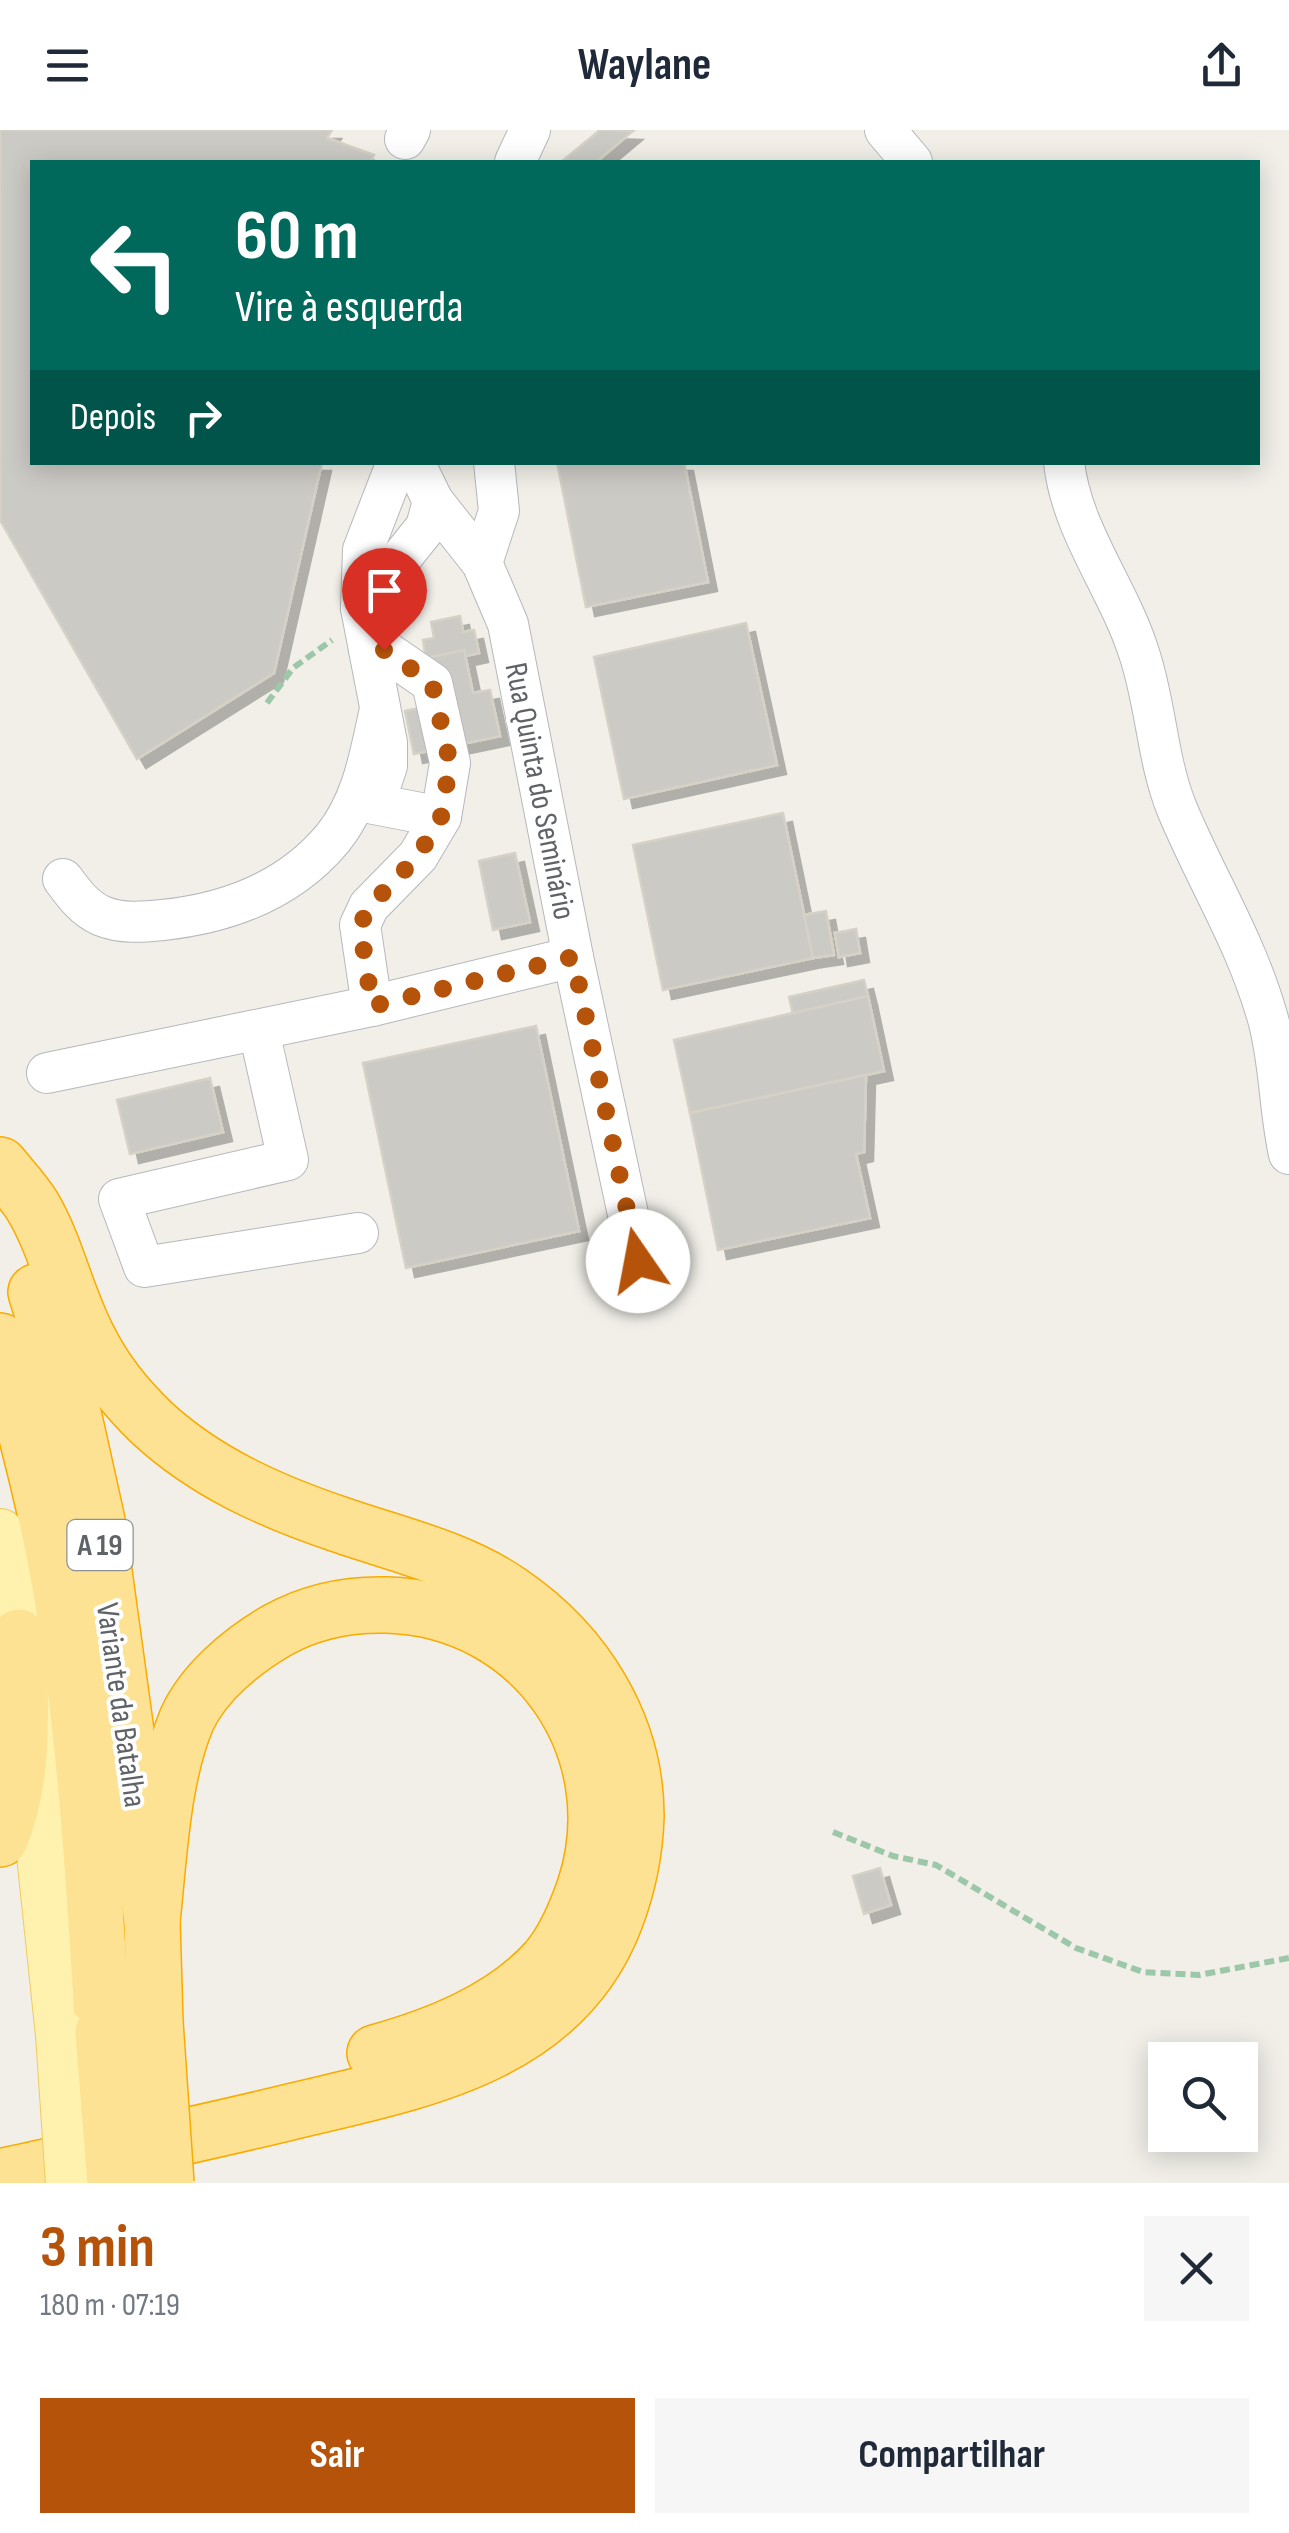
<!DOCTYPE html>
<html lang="pt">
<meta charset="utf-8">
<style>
body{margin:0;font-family:"Sofia Sans Condensed",sans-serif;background:#f6f6f7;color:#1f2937;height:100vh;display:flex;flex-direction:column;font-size:38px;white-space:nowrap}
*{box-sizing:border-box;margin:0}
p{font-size:32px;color:#747a83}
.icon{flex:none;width:55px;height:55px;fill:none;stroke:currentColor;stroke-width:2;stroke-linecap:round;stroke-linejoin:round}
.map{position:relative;height:2053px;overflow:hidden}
.side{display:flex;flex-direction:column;background:#fff;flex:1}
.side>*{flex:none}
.hud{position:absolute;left:30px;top:30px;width:1230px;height:305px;border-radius:0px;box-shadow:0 5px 25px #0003;background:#00695c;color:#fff;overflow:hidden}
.fabs{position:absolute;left:1148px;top:1912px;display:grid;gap:20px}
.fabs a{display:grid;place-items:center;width:110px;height:110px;border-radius:0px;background:#fff;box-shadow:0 5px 25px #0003;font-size:50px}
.pin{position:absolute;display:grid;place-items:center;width:85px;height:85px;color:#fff;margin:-102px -42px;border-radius:50% 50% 50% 0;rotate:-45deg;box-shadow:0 0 10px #0007}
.pin .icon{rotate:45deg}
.me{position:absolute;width:110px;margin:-55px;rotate:348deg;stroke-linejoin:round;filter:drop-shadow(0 0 8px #0008)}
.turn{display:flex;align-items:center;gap:35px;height:210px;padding:0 40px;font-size:45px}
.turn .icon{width:130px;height:130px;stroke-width:2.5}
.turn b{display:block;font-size:70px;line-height:85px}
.then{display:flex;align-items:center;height:95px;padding:0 40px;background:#0003;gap:20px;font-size:38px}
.round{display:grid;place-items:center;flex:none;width:105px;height:105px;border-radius:0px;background:#f6f6f7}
.overview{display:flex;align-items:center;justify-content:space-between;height:170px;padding:0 40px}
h1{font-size:60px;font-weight:700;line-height:75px;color:#b45309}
.action{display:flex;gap:20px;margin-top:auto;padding:20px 40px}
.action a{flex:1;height:115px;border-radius:0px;background:#b45309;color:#fff;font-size:40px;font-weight:700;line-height:115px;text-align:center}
.action a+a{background:#f6f6f7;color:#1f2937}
header{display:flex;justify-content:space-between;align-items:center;height:130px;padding:0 40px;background:#fff;font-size:45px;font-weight:700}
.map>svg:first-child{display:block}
.building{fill:#cccac5;stroke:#d6d1c6;stroke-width:2.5;filter:url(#shadow)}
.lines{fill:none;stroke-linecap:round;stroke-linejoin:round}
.minor-casing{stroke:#b5b8bc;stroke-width:42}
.major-casing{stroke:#f2c960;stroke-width:52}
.highway-casing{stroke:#f9ab00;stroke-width:58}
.path{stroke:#9cc7a9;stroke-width:6;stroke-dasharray:10 5;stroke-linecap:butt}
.minor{stroke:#fff;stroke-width:40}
.major{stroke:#fff2af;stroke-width:50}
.highway{stroke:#fde293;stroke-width:55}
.major-bridge-casing{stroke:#f2c960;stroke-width:52;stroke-linecap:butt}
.highway-bridge-casing{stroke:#f9ab00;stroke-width:58;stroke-linecap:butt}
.major-bridge{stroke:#fff2af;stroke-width:50}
.highway-bridge{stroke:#fde293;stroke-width:55}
.route{stroke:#b45309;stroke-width:18;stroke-dasharray:0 32.4}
.labels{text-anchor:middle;stroke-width:8;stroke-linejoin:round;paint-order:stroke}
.shield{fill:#fff;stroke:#8f9295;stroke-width:2.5}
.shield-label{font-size:30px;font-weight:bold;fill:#5f6368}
.street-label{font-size:32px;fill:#5f6368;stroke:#fff}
</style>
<header><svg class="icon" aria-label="menu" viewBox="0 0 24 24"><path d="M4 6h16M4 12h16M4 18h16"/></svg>Waylane<svg class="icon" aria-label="share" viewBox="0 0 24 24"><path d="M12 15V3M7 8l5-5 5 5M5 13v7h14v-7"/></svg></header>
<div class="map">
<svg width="1289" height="2053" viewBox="0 0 1289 2053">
<defs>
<filter id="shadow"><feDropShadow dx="9" dy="9" stdDeviation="0" flood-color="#0004"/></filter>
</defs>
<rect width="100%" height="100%" fill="#f1efe8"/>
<!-- building -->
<g class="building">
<path d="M0,0H332L327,8L374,25L370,32H32V332H322L274,543L137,629L0,390Z"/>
<path d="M600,0L633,1L596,32H561Z"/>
<path d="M557,332H684L708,452L586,477Z"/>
<path d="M460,486L463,502L474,500L479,523L465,526L464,520L426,528L423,510L434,508L431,492Z"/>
<path d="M746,493L777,635L624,669L594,527Z"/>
<path d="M464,520L473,563L490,560L500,606L414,624L405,581L433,575L423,529Z"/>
<path d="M783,683L813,828L663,860L633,715Z"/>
<path d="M515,723L530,792L493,800L479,731Z"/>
<path d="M826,781L834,825L813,828L804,785Z"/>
<path d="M856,799L860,823L839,827L835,803Z"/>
<path d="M864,850L868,866L793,884L789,867Z"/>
<path d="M868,866L884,941L690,983L674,910Z"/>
<path d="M536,896L579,1101L406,1138L363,933Z"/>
<path d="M866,945L864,1022L856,1024L870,1088L718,1120L690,983Z"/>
<path d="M210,948L223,1002L130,1024L117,970Z"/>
<path d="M880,1738L891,1775L864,1784L853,1746Z"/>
</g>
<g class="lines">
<defs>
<g id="minor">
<path d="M885,0L912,32"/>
<path d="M405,9L410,0"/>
<path d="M515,32L530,0"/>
<path d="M397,332L363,420L361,478L387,613V636L374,674L441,687"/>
<path d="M414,332L433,371L482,433L508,494L573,827L638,1131"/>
<path d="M1064,332C1071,400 1119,459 1139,523C1156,573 1157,630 1177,679C1207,751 1246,811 1268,889C1280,932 1279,980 1289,1024"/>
<path d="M482,433L499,381L494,332"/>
<path d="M361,478L426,397L433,371"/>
<path d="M369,520H384L432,553L450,633L441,687L418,726L369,776L360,795L372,876"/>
<path d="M63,749C74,764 84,778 102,786C121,794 143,792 163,790C228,783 290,760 333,708C363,671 370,624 380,579"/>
<path d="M259,901L288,1030L119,1069L144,1137L358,1103"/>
<path d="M47,943L372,876L573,827"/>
</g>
<path id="major" d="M0,1404L19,1507L61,1905"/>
<g id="highway">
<path d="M0,1035C11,1049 24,1062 33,1077C57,1118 66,1166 88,1208C103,1239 127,1269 152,1293C205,1342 270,1371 338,1394C395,1414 460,1428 510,1463C585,1514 636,1595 636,1686C635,1722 628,1756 615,1790C562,1929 414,1952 286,1983C191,2006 95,2026 0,2047"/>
<path d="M36,1162L71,1274L97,1391L152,1791L155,1892"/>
<path d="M0,1211C24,1291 45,1372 60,1455C85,1602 94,1753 103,1903"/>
<path d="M0,1709C27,1645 20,1575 19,1507"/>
<path d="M152,1791C159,1727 162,1648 187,1589C204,1552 243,1520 278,1500C312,1481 348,1474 387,1475C532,1479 630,1618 585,1757C576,1783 565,1810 547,1831C503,1880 436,1906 375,1923"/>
</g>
</defs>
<!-- minor casing -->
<use href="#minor" class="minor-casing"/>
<!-- major casing -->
<use href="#major" class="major-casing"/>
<!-- highway casing -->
<use href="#highway" class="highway-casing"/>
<!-- path -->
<g class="path">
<path d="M267,573L293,538L332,510"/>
<path d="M833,1702L893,1726L936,1735L1076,1818L1143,1842L1199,1845L1289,1828"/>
</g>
<!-- minor -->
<use href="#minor" class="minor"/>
<!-- major -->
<use href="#major" class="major"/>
<!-- highway -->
<use href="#highway" class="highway"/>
<defs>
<path id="major-bridge" d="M61,1905L71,2053"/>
<g id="highway-bridge">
<path d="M155,1892L166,2053"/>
<path d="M103,1903L115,2053"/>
</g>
</defs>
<!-- major-bridge casing -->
<use href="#major-bridge" class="major-bridge-casing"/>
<!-- highway-bridge casing -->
<use href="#highway-bridge" class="highway-bridge-casing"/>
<!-- major-bridge -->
<use href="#major-bridge" class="major-bridge"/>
<!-- highway-bridge -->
<use href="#highway-bridge" class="highway-bridge"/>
</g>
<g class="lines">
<!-- route -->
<path class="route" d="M384,520L432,553L450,633L441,687L418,726L370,776L360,795L372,876L573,827L638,1131"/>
</g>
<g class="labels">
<!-- shield labels -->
<rect class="shield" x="67.5" y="1390" width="65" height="50" rx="8"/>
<g class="shield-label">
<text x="100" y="1425">A 19</text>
</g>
<!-- street labels -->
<g class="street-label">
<text transform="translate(541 661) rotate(79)" y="11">Rua Quinta do Seminário</text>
<text transform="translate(122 1575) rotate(82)" y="11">Variante da Batalha</text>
</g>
</g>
</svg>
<div class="fabs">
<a><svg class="icon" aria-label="search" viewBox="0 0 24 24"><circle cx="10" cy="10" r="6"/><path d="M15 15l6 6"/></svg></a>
</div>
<div class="pin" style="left:384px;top:520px;background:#d93025"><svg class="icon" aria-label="arrive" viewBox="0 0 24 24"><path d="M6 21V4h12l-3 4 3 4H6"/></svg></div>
<svg class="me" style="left:638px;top:1131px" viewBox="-20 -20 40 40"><circle r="19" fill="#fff"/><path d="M0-13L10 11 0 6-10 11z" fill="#b45309"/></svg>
<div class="hud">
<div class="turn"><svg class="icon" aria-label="left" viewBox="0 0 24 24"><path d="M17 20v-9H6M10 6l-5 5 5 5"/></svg><div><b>60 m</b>Vire à esquerda</div></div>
<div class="then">Depois<svg class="icon" aria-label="right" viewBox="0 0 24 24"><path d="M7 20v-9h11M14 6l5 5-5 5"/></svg></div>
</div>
</div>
<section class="side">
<div class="overview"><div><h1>3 min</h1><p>180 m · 07:19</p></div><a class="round"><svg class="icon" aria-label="close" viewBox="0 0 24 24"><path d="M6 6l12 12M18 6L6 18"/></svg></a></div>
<div class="action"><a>Sair</a><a>Compartilhar</a></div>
</section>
